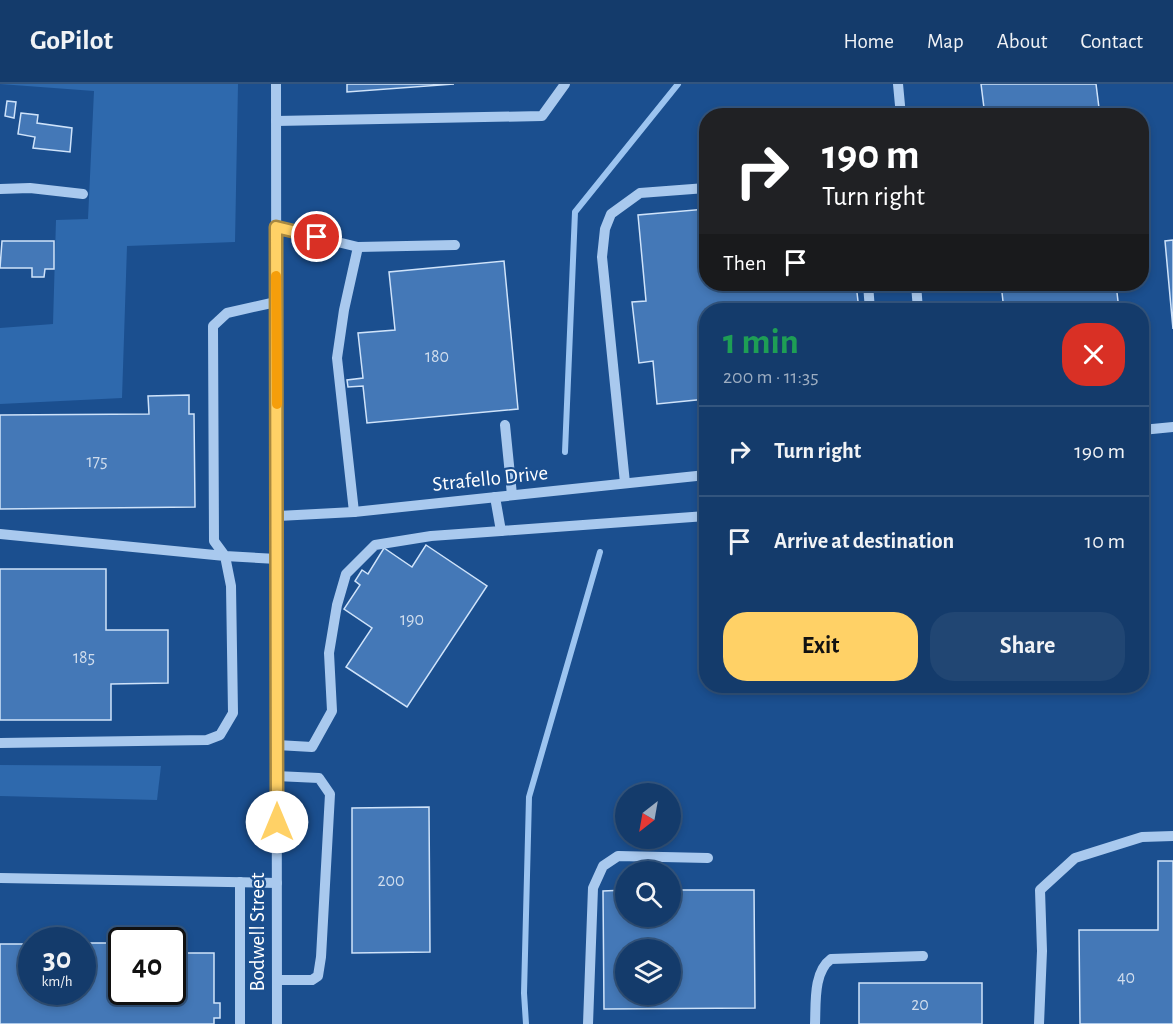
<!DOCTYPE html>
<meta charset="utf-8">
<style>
body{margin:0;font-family:"Alegreya Sans",sans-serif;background:#214673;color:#f1f3f6;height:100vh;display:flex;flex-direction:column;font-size:22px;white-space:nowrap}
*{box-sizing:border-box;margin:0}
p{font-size:20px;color:#9dadc1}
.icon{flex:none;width:33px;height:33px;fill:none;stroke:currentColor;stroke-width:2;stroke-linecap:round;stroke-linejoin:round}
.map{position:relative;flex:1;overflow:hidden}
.details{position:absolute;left:699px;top:219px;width:450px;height:390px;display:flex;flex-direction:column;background:#143b6b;border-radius:24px;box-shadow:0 3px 9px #0003,0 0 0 2px #33557e}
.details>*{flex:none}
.banner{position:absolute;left:699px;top:24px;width:450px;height:183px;border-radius:24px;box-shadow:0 3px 9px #0003,0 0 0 2px #33557e;background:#202124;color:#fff;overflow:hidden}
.needle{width:39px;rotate:211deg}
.tools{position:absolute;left:615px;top:699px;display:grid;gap:12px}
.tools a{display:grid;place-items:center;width:66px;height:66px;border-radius:50%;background:#143b6b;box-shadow:0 3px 9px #0003,0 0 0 2px #33557e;font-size:30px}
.speed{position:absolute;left:18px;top:843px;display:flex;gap:12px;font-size:30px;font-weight:700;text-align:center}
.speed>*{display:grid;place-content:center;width:78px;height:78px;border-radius:50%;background:#143b6b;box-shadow:0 3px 9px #0003,0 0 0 2px #33557e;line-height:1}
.speed small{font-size:15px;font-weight:400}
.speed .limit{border:3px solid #111;border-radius:9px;background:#fff;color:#111}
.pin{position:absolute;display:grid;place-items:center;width:51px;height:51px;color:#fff;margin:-26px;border:3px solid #fff;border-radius:50%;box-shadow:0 2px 6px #0007}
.me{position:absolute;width:66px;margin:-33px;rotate:0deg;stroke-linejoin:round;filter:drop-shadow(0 0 4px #0008)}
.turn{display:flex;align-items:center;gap:21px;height:126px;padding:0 24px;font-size:27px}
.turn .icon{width:78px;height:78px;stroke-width:2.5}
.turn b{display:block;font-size:42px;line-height:51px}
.then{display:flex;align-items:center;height:57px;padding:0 24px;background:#0003;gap:12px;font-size:22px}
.round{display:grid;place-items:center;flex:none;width:63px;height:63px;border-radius:24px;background:#214673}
.head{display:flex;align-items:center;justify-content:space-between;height:102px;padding:0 24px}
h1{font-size:36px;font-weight:600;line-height:45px;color:#1e9e55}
.primary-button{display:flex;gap:12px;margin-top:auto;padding:12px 24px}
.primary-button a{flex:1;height:69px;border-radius:24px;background:#ffd166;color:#111;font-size:24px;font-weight:600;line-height:69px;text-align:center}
.primary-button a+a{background:#214673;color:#f1f3f6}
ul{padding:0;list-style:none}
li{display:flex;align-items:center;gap:18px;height:90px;padding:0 24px;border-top:2px solid #33557e}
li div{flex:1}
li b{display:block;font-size:22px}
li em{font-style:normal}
header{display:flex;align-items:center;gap:36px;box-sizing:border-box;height:84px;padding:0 30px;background:#143b6b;border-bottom:2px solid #33557e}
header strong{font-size:28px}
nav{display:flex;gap:33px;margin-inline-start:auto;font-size:21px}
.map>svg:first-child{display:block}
.green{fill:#2e69ad}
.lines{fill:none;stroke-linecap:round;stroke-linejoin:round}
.stream{stroke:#9cc4f0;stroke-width:6}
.building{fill:#4478b7;stroke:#cfe3fa;stroke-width:1.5;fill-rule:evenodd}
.minor{stroke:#a9c9ee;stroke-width:10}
.route-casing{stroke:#a68842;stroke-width:15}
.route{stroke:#ffd166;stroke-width:10}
.slow{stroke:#f59e0b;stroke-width:10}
.labels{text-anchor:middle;stroke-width:4.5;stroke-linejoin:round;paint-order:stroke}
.number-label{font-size:18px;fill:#d0dded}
.street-label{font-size:21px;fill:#fff;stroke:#1b4f8f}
</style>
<header>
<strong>GoPilot</strong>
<nav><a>Home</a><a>Map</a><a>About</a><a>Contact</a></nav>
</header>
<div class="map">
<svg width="1173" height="940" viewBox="0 0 1173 940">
<rect width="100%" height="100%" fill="#1b4f8f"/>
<!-- green -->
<g class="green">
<path d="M0,0H238L235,158L127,162L122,314L0,320V244L53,240L56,136L88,135L94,7Z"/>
<path d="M0,681L161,682L157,716L0,712Z"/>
</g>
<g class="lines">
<!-- stream -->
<g class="stream">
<path d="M565,368L575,128L678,0"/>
<path d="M526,940L524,909L529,713L600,468"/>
</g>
</g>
<!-- building -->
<g class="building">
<path d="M347,0H454L347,8Z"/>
<path d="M981,0H1096L1100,32H985Z"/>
<path d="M7,17L16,18L14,34L5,32Z"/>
<path d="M21,29L38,31L37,39L72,44L70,68L33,64L35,53L18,50Z"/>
<path d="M706,125V200H856L859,226H706V315L657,320L653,277L639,279L632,218L646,217L638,131Z"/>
<path d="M1173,156V245L1165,157Z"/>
<path d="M2,157H54V185H45L44,193H32V184H0Z"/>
<path d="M504,177L518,325L367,339L363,302L348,303L347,296L363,294L358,249L395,246L389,188Z"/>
<path d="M1001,200H1116L1119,226H1004Z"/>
<path d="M189,311V330H194L195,423L0,425V331L149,330L148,312Z"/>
<path d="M426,461L487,502L407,623L346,583L372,544L344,525L360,501L355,497L362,486L368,490L384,464L412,483Z"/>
<path d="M0,485H106V546H168V599L111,600V636H0Z"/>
<path d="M429,723L430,868L352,869V724Z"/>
<path d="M1158,777H1173V940H1080L1079,846H1158Z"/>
<path d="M626,806V832H670V806H754L755,924L604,925L603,807ZM626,866H670V910H626Z"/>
<path d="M82,859H122V908H172V869H214V919H220V934H214V940H0V860H32V908H82Z"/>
<rect x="859" y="899" width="123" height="41"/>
</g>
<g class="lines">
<!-- minor -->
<g class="minor">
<path d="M276,0L277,940"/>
<path d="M898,0L901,32"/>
<path d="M276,37L542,32L565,0"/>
<path d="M0,105L30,104L83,110"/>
<path d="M276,143L358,163L344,226L337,274L354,428"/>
<path d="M358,163L455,161"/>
<path d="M868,200L870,226"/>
<path d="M916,200L918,226"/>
<path d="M276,218L227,229L213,242L214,457L225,472L277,475"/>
<path d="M505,341L512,411"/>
<path d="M1142,346L1173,343"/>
<path d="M625,399L602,173L605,145L611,130L640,109L706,104"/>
<path d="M278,432L354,428L706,391"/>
<path d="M501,447L706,432"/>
<path d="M0,450L225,472L231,502L233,629L220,651L207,656L0,659"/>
<path d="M277,661L312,663L332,627L329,569L337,521L346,490L375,461L431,452L501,447L495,413"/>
<path d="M276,692L319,694L330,710L321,873L318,892L312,896H277"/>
<path d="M0,794L277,799"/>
<path d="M240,798V940"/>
<path d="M588,940L593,804L603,782L618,772L708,774"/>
<path d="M815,940C816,920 813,888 831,875L923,872"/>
<path d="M1039,940L1042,867L1040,806L1075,774L1142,753L1173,752"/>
</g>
</g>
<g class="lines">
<defs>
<path id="route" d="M277,738L276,143L317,153"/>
</defs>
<!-- route casing -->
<use href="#route" class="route-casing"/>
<!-- route -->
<use href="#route" class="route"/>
<!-- slow -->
<path class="slow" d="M276,192L277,320"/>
</g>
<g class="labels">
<!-- number labels -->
<g class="number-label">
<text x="437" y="278">180</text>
<text x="97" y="383">175</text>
<text x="412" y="541">190</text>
<text x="84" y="579">185</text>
<text x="391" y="802">200</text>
<text x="1126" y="899">40</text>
<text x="920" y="926">20</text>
</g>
<!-- street labels -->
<g class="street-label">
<text transform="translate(490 394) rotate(-6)" y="7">Strafello Drive</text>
<text transform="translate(257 848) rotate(-90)" y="7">Bodwell Street</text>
</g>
</g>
</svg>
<div class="tools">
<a><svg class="needle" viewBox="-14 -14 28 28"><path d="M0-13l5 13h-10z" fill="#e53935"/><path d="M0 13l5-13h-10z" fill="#9dadc1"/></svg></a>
<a><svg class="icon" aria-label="search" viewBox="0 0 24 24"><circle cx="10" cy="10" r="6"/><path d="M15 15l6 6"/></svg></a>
<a><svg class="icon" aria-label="layers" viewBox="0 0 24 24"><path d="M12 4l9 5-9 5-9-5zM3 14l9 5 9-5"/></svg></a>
</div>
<div class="speed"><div>30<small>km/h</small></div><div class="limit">40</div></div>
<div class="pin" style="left:317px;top:153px;background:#d93025"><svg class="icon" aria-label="arrive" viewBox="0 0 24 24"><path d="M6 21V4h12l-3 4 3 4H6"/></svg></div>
<svg class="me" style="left:277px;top:738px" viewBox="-20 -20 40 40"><circle r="19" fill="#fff"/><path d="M0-13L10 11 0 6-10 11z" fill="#ffd166"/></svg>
<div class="banner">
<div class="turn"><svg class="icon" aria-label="right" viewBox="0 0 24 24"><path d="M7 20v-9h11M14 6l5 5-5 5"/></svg><div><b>190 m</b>Turn right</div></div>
<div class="then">Then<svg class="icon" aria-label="arrive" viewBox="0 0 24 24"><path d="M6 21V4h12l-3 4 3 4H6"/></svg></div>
</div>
<section class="details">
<div class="head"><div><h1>1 min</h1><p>200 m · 11:35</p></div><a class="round" style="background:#d93025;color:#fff"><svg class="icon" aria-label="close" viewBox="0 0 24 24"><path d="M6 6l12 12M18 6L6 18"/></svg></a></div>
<ul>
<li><svg class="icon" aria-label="right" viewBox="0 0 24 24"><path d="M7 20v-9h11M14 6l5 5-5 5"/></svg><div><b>Turn right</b></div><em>190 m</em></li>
<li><svg class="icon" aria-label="arrive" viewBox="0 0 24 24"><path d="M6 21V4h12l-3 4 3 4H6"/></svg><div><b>Arrive at destination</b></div><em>10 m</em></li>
</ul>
<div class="primary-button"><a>Exit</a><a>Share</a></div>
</section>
</div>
